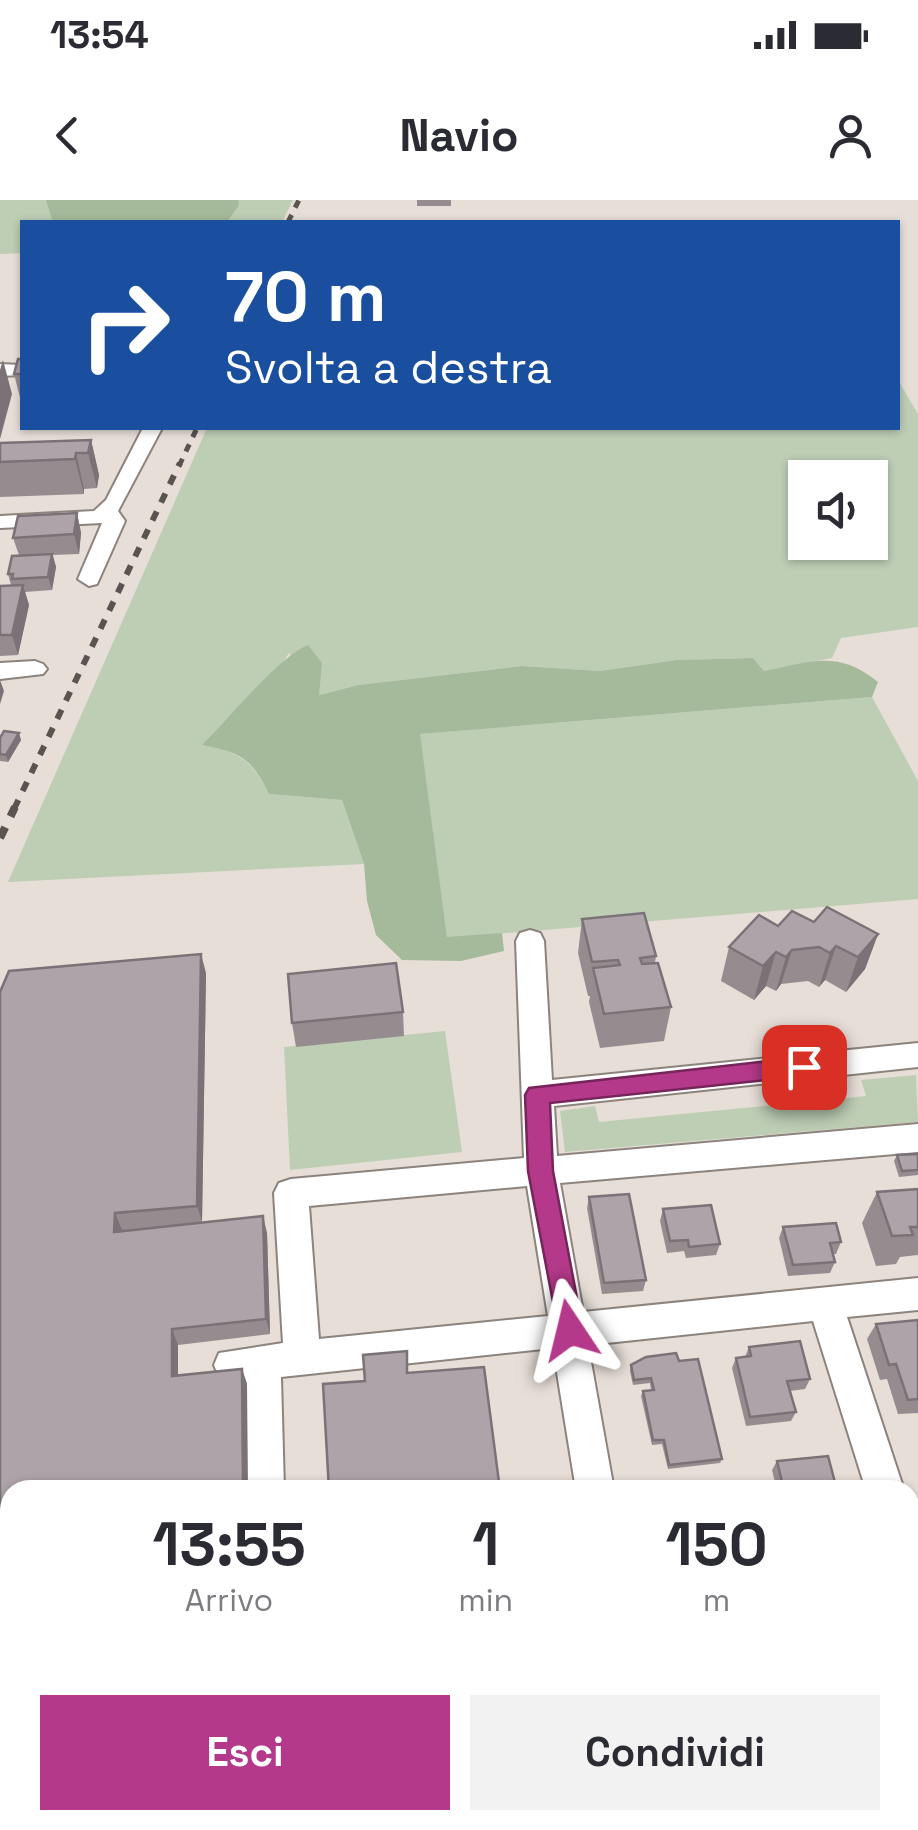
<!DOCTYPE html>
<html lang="it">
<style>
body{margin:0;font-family:"Space Grotesk",sans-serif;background:#f2f2f3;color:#2b2b33;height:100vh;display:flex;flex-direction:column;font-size:38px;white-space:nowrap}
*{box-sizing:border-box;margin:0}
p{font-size:32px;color:#7c7c81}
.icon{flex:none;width:55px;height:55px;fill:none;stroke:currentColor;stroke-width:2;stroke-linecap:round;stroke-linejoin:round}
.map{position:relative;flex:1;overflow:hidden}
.sheet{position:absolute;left:0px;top:1280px;width:920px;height:350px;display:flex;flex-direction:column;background:#fff;border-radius:30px 30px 0 0;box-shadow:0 2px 8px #0004}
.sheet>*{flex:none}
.banner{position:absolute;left:20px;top:20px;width:880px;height:210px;border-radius:0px;box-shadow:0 2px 8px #0004;background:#1a4fa0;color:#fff;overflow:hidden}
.buttons{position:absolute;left:788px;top:260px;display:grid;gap:20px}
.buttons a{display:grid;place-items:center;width:100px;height:100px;border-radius:0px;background:#fff;box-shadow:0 2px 8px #0004;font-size:50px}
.pin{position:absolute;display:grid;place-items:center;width:85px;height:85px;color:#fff;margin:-42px;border-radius:20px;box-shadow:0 5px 15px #0006}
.me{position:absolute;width:110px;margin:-55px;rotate:350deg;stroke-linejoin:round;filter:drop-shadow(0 0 8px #0008)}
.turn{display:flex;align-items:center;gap:35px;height:210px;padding:0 40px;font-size:45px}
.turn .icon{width:130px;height:130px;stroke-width:2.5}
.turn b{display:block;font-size:70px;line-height:85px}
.eta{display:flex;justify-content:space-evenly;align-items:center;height:170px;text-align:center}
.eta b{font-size:60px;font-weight:600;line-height:70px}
.primary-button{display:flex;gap:20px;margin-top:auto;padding:20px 40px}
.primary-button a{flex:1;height:115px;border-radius:0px;background:#b5398a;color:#fff;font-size:40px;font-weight:600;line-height:115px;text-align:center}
.primary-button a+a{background:#f2f2f3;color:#2b2b33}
.status{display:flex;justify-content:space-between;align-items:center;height:70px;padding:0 50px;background:#fff;direction:ltr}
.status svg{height:28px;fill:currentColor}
header{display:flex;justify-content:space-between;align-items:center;height:130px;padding:0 40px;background:#fff;font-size:45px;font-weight:600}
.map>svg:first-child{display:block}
.green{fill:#bdceb5;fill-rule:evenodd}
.forest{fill:#a5ba9a}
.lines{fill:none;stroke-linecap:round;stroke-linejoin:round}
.minor-casing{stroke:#8c837d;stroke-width:4}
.minor{fill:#fff;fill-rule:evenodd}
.rail-far3{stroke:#595451;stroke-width:5;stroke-dasharray:8 8;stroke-linecap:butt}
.rail-far2{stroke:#595451;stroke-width:6;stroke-dasharray:10 10;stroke-linecap:butt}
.rail-far1{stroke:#595451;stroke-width:8;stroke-dasharray:12 12;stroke-linecap:butt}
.rail{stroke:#595451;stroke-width:10;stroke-dasharray:16 16;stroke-linecap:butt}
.wall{fill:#968c90}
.shaded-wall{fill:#7a7276}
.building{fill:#aea3a8;stroke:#7a7276;stroke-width:2.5}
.route{fill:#b5398a;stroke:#76255a;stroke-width:2.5}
</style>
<div class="status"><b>13:54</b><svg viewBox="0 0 49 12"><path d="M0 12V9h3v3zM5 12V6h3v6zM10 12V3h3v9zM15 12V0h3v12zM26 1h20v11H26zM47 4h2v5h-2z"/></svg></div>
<header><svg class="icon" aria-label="back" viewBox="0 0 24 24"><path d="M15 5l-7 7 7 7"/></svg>Navio<svg class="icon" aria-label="person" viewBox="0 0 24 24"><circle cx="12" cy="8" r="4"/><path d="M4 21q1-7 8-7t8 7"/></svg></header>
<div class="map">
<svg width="918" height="1630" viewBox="0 0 918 1630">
<rect width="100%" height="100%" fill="#e7ded7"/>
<!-- green -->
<g class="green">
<path d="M0,0H293L282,22H22V53L0,54Z"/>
<path d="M898,180L918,214V427L841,438L832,458L764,471L753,458L676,460L600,471L522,466L358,485L318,495L289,453L277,472L203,545C241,553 252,560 269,594L342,600L364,664L8,682L207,228H898ZM805,278H870V342H805Z"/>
<path d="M872,497L918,581V699L447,738L419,534Z"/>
<path d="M445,831L462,952L290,970L284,847Z"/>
<path d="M916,875L918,922L565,952L560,911L595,906L599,922L866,896L861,880Z"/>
</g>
<!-- forest -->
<g class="forest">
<path d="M46,0H238L239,5L227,22H53Z"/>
<path d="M308,445L322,463L319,495L358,485L522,466L600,471L676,460L753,458L764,471C810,462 838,449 878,482L872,497L420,534L447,737L502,733L504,751L461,761L402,760L376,735L367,701L364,664L342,600L269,594C251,558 242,553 202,545C229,519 277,458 308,445Z"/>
</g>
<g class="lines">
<defs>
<g id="minor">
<path d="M0,164L22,165V175L0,176Z"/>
<path d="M143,228H162L118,311L125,321L97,384L89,386L78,379L102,323L0,328V316L94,311L106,300Z"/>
<path d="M35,461L43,464L47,469L43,474L0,479V463Z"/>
<path d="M530,730L540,733L544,741L552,880L918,843V867L554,906L557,956L918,924V952L560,983L583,1112L918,1078V1110L847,1117L904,1290H866L813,1121L588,1145L614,1290H576L553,1148L281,1177L284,1290H246L245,1181L232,1182L219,1177L214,1165L219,1153L283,1143L274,993L279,983L291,979L524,958L516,741L520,733ZM527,986L548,1116L319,1139L309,1006Z"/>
<path d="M910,1348L918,1351V1412L910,1409Z"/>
<rect x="248" y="1620" width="44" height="10"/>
<path d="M625,1620H669L673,1630H629Z"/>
</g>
</defs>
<!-- minor casing -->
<use href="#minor" class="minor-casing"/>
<!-- minor -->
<use href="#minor" class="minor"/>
<!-- rail-far3 -->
<g class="rail-far3">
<path d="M288,22L299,0"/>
<path d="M179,266L197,228"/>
</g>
<!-- rail-far2 -->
<path class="rail-far2" d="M14,609L180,263"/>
<!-- rail-far1 -->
<path class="rail-far1" d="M0,638L15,607"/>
<!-- rail -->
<path class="rail" d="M0,1621L2,1630"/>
</g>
<!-- wall -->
<g class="wall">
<rect x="417" y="0" width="34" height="6"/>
<path d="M22,159V205L14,174Z"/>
<path d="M91,240L99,275L97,288L84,289V294L0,297V243Z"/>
<path d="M77,313L81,333L79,354L53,355L56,367L52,390L25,392L29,405L18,455L0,456V386L11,385L8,374L19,355L13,338Z"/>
<path d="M0,538L21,540L8,562L0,561Z"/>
<path d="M582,719L656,756L655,763L671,807L664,841L600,848L589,802L590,796H588L578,753Z"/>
<path d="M814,722L878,734L865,769L846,792L825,780L819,787L808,781L781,784L776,791L766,786L754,800L721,781L729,747L778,726Z"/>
<path d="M206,773L202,1022L122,1031L267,1033L270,1134L178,1145V1175L242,1169L247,1184L0,1432V792Z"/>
<path d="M403,812L404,836L296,847L292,823Z"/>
<path d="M918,954V975L899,977L894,961L897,955Z"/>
<path d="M918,989V1055L900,1057L896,1064L876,1066L862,1023L877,992Z"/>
<path d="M589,997L646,1080L643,1091L602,1094L587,1008Z"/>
<path d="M663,1009L720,1044L716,1055L686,1058L684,1051L667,1053L660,1021Z"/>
<path d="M783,1027L841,1042L836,1054H833L835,1062L830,1073L788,1076L779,1038Z"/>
<path d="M918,1120V1213L898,1214L887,1179L880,1180L867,1139L876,1124Z"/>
<path d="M749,1147L810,1179L805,1189L790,1191L796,1212L791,1221L746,1226L732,1168L736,1158L745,1157Z"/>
<path d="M679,1161L722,1259L720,1263L668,1269L662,1244L652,1245L641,1196L643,1191L651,1190L650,1183L633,1185L630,1171L631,1165Z"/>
<path d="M777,1261L837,1290H777L772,1270Z"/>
<path d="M735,1620H795V1623L792,1625L775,1627V1630H736Z"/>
</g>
<!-- shaded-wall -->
<g class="shaded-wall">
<path d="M3,160L12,194L0,239V170Z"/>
<path d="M91,240L99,275L97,288L88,253Z"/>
<path d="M76,253L84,289V294L75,259Z"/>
<path d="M77,313L81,333L79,354L74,334Z"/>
<path d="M52,354L56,367L52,390L48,377Z"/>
<path d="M23,385L29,405L18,455L12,435Z"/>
<path d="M0,480L4,491L0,504Z"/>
<path d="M19,533L21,540L8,562L6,555Z"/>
<path d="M878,734L865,769L846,792L858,757Z"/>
<path d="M836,746L825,780L819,787L830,753Z"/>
<path d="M792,750L781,784L776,791L786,757Z"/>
<path d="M776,752L766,786L754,800L763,766Z"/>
<path d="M201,754L206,773L202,1022L197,1006Z"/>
<path d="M115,1013L122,1030L121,1049L114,1032Z"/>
<path d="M263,1016L267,1033L270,1134L266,1119Z"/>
<path d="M172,1129L178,1145V1190L172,1176Z"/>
<path d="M242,1169L247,1184L248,1290H243Z"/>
<rect x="245" y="1620" width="5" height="10"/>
</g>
<!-- building -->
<g class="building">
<path d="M18,159H22V174H14Z"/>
<path d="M91,240L88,253H76L75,259L0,262V243Z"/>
<path d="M77,313L74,334L13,338L18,316Z"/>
<path d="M52,354L48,377L12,379L13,374H8L12,356Z"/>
<path d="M23,385L12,435H0V386Z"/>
<path d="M4,531L19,533L6,555L0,554V538Z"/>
<path d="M827,707L878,734L858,757L836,746L830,753L819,747L792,750L786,757L776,752L763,766L729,747L759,715L778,726L792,711L814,722Z"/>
<path d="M644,713L656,756L640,758L642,764L658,763L671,807L604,814L593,768L620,765L618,760L592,762L582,719Z"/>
<path d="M201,754L197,1006L115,1013L114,1032L263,1016L266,1119L172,1129V1176L242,1169L243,1290H10V1466L0,1432V792L9,771Z"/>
<path d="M396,763L403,812L292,823L288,774Z"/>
<path d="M918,954V970L902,971L897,955Z"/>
<path d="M918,989V1027H910L913,1035L892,1036L877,992Z"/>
<path d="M629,994L646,1080L604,1083L589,997Z"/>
<path d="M711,1005L720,1044L689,1047L688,1040L670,1041L663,1009Z"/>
<path d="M836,1023L841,1042L830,1043L835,1062L793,1065L783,1027Z"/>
<path d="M918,1120V1199L908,1200L896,1164L889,1165L876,1124Z"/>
<path d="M800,1141L810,1179L787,1181L796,1212L750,1217L736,1158L751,1156L749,1147Z"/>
<path d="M407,1151V1173L484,1167L500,1290H329L323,1184L365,1181L363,1155Z"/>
<path d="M676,1153L679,1161L698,1159L722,1259L669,1265L664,1240H653L643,1191L654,1190L651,1178L634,1180L631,1165L646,1157Z"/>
<path d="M828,1256L837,1290H784L777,1261Z"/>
<path d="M914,1541L918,1555V1600L910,1601V1542Z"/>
<path d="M38,1620H245V1630H40Z"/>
<path d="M296,1620H543L544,1624L575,1620H613L615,1630H296Z"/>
<path d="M738,1620H795V1623L775,1626V1630H739Z"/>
</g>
<!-- route -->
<path class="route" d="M804,857L812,860L815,867L812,873L804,876L550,903L553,971L583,1130L579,1139L570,1143L560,1139L528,971L525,895L529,888Z"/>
</svg>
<div class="buttons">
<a><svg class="icon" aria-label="sound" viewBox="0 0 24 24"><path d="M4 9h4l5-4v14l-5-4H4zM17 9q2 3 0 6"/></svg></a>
</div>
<div class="pin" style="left:804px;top:867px;background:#d93025"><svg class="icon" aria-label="arrive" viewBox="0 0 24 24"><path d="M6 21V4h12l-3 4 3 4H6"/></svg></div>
<svg class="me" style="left:570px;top:1130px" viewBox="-20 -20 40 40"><path d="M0-17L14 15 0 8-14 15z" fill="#b5398a" stroke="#fff" stroke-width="4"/></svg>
<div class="banner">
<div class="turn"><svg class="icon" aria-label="right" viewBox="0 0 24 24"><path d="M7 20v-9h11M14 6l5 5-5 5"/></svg><div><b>70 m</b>Svolta a destra</div></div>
</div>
<section class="sheet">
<div class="eta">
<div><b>13:55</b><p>Arrivo</p></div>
<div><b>1</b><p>min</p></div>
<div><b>150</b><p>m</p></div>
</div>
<div class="primary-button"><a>Esci</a><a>Condividi</a></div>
</section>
</div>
